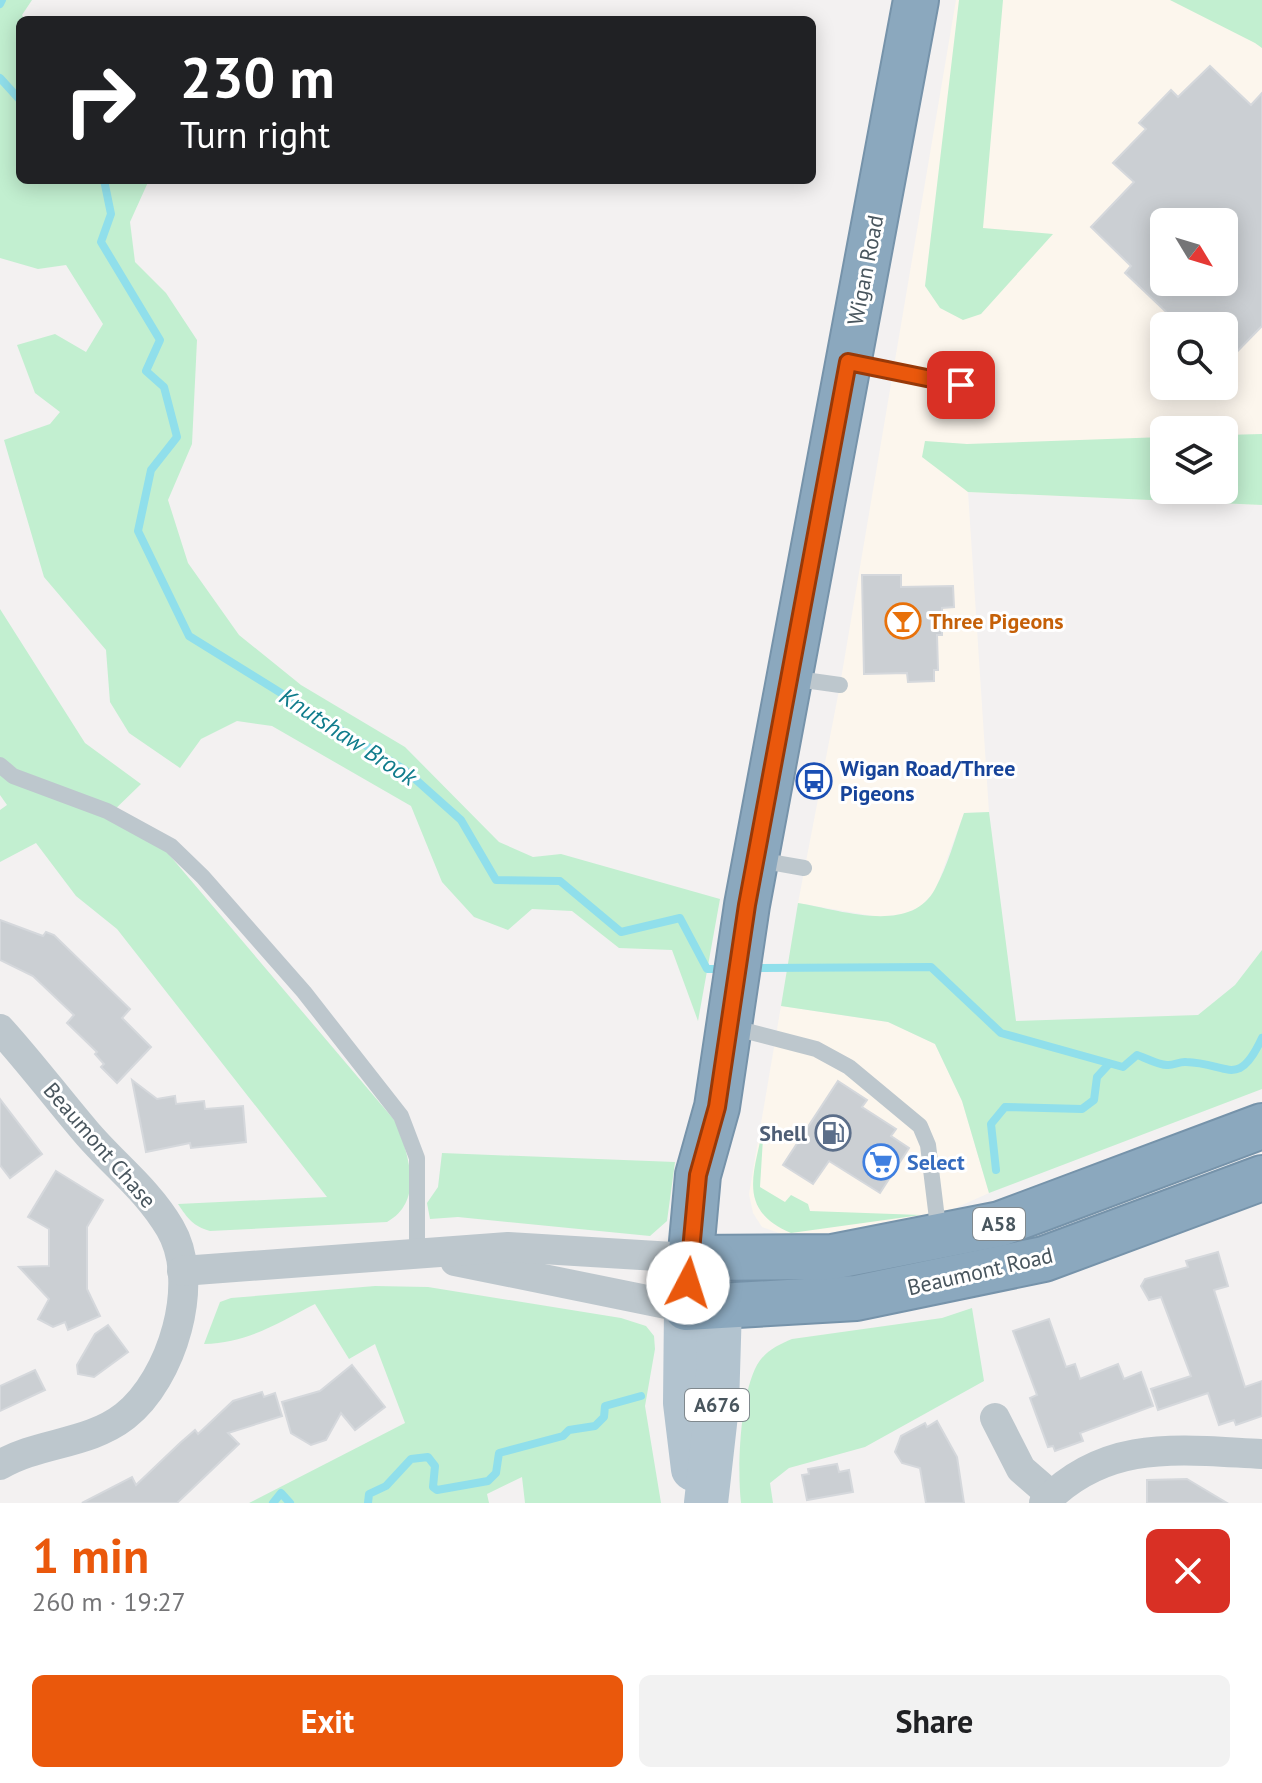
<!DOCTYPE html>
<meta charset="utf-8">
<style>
body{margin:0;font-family:"PT Sans",sans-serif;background:#f2f2f2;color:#202124;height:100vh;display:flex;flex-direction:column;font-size:30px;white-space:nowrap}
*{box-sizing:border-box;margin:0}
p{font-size:26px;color:#757577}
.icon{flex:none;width:44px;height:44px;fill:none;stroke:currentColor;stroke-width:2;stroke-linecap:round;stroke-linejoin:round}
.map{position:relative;height:1503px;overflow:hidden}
.sheet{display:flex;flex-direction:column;background:#fff;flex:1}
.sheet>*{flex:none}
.top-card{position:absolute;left:16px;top:16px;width:800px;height:168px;border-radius:12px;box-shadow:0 4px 20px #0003;background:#202124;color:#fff;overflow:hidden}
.needle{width:52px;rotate:128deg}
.tools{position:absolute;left:1150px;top:208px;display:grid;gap:16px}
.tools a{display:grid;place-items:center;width:88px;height:88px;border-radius:12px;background:#fff;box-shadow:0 4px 20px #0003;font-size:40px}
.pin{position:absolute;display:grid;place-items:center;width:68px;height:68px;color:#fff;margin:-34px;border-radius:16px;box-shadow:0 4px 12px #0006}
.me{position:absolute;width:88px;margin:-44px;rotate:5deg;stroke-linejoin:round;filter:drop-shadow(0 0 6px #0008)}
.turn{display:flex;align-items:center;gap:28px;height:168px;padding:0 32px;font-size:36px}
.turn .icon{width:104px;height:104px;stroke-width:2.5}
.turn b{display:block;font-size:56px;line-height:68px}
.round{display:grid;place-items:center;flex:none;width:84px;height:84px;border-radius:12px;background:#f2f2f2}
.overview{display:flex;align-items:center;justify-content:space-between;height:136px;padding:0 32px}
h1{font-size:48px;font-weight:700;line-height:60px;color:#ea580c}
.cta{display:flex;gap:16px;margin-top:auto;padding:16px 32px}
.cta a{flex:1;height:92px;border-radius:12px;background:#ea580c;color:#fff;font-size:32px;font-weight:700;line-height:92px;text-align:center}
.cta a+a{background:#f2f2f2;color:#202124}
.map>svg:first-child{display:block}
.commercial{fill:#fcf6ed;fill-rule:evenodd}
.green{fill:#c2efd0}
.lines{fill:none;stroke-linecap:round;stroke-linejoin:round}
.stream{stroke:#90dfeb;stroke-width:8}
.building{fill:#cbcfd3;stroke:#d5d8dc;stroke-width:2;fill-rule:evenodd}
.highway-casing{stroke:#7693aa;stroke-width:48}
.lane{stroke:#bdc7cd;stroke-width:16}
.street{stroke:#bdc7cd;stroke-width:30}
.primary{stroke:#b2c3cf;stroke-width:44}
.highway{stroke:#8ba8be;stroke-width:44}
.route-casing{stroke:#983908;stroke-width:20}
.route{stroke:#ea580c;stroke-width:14}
.labels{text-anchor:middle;stroke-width:6;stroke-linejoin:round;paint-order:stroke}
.shield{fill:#fff;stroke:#80898e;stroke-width:2}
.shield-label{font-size:20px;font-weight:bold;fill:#49565e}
.street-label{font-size:22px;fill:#49565e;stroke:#fff}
.food-label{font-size:22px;font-weight:bold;fill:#c56008;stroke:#fff;text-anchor:start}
.transit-label{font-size:22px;font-weight:bold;fill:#164399;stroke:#fff;text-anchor:start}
.service-label{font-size:22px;font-weight:bold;fill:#4e5e75;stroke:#fff;text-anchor:end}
.shop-label{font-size:22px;font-weight:bold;fill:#366cbe;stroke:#fff;text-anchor:start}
.water-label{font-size:24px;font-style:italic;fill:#107c8c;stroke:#fff}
</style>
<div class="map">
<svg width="1262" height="1503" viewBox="0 0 1262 1503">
<rect width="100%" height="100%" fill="#f3f1f1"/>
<!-- commercial -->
<g class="commercial">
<path d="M956,0H1262V505L968,492L989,812L964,813L935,891L920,907L904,914L879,917L798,903L840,685ZM1164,222H1224V282H1164ZM1164,326H1224V386H1164ZM1164,430H1224V490H1164Z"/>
<path d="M781,1006L888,1022L935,1044L962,1101L989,1193L951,1210L796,1239L762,1227L753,1213L749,1194Z"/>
</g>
<!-- green -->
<g class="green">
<path d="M0,0H32L22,15L25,20H20V180H149L130,222L135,262L166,293L197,340L192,444L168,500L188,563L239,635L301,685L405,747L499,842L533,857L561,854L720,899L698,1021L672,950L619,948L572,911L532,909L508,930L474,917L442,882L411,806L272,726L237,721L201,739L180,768L129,733L110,702L106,650L44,577L4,440L50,424L60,412L35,393L17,345L55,334L86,352L103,324L66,265L38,269L0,258Z"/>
<path d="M959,0H1003L983,228L1053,234L981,314L963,320L940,308L925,286Z"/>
<path d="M1170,0H1262V48L1255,43Z"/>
<path d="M1262,434V505L968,492L922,457L925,441L967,444L1164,437V490H1224V435Z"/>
<path d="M0,609L85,743L141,784L107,817L166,851L396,1122C408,1154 425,1201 387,1222L210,1231C193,1226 188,1219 178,1204L327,1197L117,929L76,896L36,843L0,862V810L7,805L0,795Z"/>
<path d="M989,812L1016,1021L1198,1015L1235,985L1262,950V1089L989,1193L962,1101L935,1044L888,1022L781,1006L798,903C838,909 910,936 935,889C948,865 955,838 964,813Z"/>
<path d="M764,1122L760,1187L785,1202L791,1195L808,1204L810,1211L921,1215L791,1233C734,1209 756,1170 764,1122Z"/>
<path d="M442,1153L675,1162L667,1221L650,1236L458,1217L430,1219L427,1203L438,1187Z"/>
<path d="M375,1286L428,1287L621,1318L646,1326L654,1336L655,1349L645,1406L661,1503H525L522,1477L487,1494L489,1503H249L405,1423L375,1344L349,1359L315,1304C278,1323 248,1343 204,1344L220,1302L231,1298Z"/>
<path d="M972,1308L984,1381L865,1447L789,1468L770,1483L773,1503H741C737,1468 740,1396 757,1365C765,1351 778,1345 792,1339L942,1318Z"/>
</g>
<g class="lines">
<!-- stream -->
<g class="stream">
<path d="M0,4L2,0"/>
<path d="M0,78L20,100"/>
<path d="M104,180L111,214L101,242L160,340L146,371L164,387L177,437L151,470L138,531L189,636L405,770L461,820L496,880L560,881L621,932L680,918L707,969H724"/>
<path d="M749,968L931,967L1001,1033L1123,1067L1137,1055C1146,1058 1158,1065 1167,1065C1173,1066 1180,1061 1186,1062C1228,1063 1238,1090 1262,1038"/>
<path d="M996,1170L991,1124L1005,1107L1082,1109L1094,1100L1097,1077L1109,1064"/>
<path d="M273,1503L281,1493L290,1503"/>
<path d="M368,1503L369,1494L386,1486L411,1459L428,1457L435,1466L433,1487L437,1490L488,1481L496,1473L499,1453L563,1436L569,1430L595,1426L604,1417L605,1406L641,1396"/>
</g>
</g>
<!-- building -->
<g class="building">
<path d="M1210,66L1251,105L1262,93V326L1224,365V326H1181L1125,273L1131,266L1091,227L1134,182L1113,163L1146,129L1139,123L1171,90L1178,97ZM1164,222H1224V282H1164Z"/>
<path d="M862,575H901V587L953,586L954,607L942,608V635H937L938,670H934V681L908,682L907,673L864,674Z"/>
<path d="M0,920L43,936L46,932L54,935L130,1009L122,1018L151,1047L117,1083L101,1067L104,1064L95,1054L97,1052L67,1023L74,1015L33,976L0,960Z"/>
<path d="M132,1080L157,1099L175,1096L176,1104L204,1101L205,1109L243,1106L246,1142L191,1148L190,1143L146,1152Z"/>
<path d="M838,1081L867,1100L862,1107L896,1129L891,1136L909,1148L880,1193L829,1161L813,1184L783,1165Z"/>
<path d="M0,1099L42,1154L10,1178L0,1165Z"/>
<path d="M56,1171L103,1200L87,1227V1289L100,1316L68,1330L65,1322L53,1327L38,1319L49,1299L19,1267L49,1266V1229L28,1217Z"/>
<path d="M1218,1252L1228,1286L1214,1290L1245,1387L1262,1381V1416L1236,1425L1234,1420L1219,1425L1208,1393L1158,1410L1151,1389L1191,1376L1161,1297L1149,1300L1141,1286L1145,1279L1188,1267L1186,1261Z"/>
<path d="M1049,1319L1066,1367L1075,1364L1080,1379L1118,1364L1124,1379L1141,1372L1153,1406L1080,1433L1083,1441L1055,1451L1053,1446L1048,1447L1030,1398L1037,1395L1013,1331Z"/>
<path d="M108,1325L128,1352L94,1377L78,1374L77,1365L95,1334Z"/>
<path d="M352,1365L385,1407L355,1430L341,1413L326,1440L311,1445L291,1433L282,1402L320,1391Z"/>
<path d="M35,1370L45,1390L0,1411V1386Z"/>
<path d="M262,1392L264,1397L275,1393L282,1416L228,1433L239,1444L177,1503H82L132,1477L136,1485L180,1443L195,1430L198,1434L233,1401Z"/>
<path d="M937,1421L957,1457L964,1503H926L920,1468L902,1463L895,1452L901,1436L925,1423L927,1427Z"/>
<path d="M837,1464L839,1472L849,1470L853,1492L807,1500L802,1475L809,1474L808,1469Z"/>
<path d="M1187,1479L1227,1503H1147V1480Z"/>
</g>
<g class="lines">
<defs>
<g id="highway">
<path d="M916,0L747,905L717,1107L698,1175L686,1308L856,1298L1044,1259L1262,1178"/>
<path d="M690,1258L832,1257L1000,1224L1262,1126"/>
</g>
</defs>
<!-- highway casing -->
<use href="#highway" class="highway-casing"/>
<!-- lane -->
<g class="lane">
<path d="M849,362L961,385"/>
<path d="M790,678L840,685"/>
<path d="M0,765L13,776L107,811L171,846L203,877L304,992L401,1116L417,1158V1254"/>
<path d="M759,860L804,868"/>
<path d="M731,1027L816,1049L849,1067L920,1126L928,1145L939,1235"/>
</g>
<!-- street -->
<g class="street">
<path d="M0,1029C30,1062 57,1098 86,1132C114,1165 147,1189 170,1228C202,1282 172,1379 125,1416C88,1445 38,1442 0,1465"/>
<path d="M455,1261L686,1308"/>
<path d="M182,1271L508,1247L690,1258"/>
<path d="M995,1418L1021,1469L1051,1495"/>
<path d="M1044,1503C1107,1438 1180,1450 1262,1454"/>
</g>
<!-- primary -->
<g class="primary">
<path d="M686,1308L685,1403L693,1469"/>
<path d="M706,1503L717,1406L720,1306"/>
</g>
<!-- highway -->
<use href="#highway" class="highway"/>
</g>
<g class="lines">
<defs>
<path id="route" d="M688,1283L698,1175L717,1107L747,905L848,362L961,385"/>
</defs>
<!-- route casing -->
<use href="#route" class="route-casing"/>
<!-- route -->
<use href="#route" class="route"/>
</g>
<!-- icons -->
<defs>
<symbol id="bar-ring" viewBox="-11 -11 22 22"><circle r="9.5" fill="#fff" stroke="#e8710a" stroke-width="1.5"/><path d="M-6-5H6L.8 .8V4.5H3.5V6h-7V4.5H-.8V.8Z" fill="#e8710a"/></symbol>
<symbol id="bus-ring" viewBox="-11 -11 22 22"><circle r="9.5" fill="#fff" stroke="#1a4fb4" stroke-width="1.5"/><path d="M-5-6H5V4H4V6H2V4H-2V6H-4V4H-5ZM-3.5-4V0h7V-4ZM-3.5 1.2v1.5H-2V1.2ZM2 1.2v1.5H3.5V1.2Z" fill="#1a4fb4"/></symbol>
<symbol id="fuel-ring" viewBox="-11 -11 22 22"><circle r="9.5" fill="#fff" stroke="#5c6f8a" stroke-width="1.5"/><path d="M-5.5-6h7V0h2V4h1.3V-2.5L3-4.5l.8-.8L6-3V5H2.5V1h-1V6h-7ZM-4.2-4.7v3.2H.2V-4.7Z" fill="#5c6f8a"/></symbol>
<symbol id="supermarket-ring" viewBox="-11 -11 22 22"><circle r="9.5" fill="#fff" stroke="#3f7fe0" stroke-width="1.5"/><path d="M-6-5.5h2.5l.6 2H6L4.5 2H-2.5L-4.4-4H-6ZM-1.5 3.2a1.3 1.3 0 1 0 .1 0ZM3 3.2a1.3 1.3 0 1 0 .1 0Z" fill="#3f7fe0"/></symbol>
</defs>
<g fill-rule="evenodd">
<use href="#bar-ring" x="883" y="601" width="40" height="40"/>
<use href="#bus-ring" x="794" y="761" width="40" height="40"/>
<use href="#fuel-ring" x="813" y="1113" width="40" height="40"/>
<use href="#supermarket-ring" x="861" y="1142" width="40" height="40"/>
</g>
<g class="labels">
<!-- shield labels -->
<g class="shield">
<rect x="973" y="1208" width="52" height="32" rx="6"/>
<rect x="685" y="1389" width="64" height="32" rx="6"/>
</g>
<g class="shield-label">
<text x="999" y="1231">A58</text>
<text x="717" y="1412">A676</text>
</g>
<!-- street labels -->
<g class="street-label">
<text transform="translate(865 270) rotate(-79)" y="8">Wigan Road</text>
<text transform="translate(100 1145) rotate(49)" y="8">Beaumont Chase</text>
<text transform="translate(980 1271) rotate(-13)" y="8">Beaumont Road</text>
</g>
<!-- food labels -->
<g class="food-label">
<text x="929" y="629">Three Pigeons</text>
</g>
<!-- transit labels -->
<g class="transit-label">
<text x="840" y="776">Wigan Road/Three<tspan x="840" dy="25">Pigeons</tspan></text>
</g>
<!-- service labels -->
<g class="service-label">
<text x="807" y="1141">Shell</text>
</g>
<!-- shop labels -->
<g class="shop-label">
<text x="907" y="1170">Select</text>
</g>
<!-- water labels -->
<g class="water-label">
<text transform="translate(348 737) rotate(33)" y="8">Knutshaw Brook</text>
</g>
</g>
</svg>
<div class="tools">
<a><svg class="needle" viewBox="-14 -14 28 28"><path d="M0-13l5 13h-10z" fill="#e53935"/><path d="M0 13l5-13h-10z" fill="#757577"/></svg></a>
<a><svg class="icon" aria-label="search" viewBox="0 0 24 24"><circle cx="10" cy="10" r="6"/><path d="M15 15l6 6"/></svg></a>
<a><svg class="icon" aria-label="layers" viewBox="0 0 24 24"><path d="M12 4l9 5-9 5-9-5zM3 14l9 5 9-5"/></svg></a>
</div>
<div class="pin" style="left:961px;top:385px;background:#d93025"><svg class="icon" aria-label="arrive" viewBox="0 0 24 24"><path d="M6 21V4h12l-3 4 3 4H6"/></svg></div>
<svg class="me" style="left:688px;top:1283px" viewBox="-20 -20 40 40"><circle r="19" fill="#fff"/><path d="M0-13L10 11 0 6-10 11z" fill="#ea580c"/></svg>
<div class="top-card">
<div class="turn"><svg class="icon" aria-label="right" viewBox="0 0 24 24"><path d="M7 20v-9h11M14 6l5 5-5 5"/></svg><div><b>230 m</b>Turn right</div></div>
</div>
</div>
<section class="sheet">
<div class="overview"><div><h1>1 min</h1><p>260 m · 19:27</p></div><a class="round" style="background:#d93025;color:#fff"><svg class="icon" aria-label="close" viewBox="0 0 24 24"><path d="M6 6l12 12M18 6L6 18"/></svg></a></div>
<div class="cta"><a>Exit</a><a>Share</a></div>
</section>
